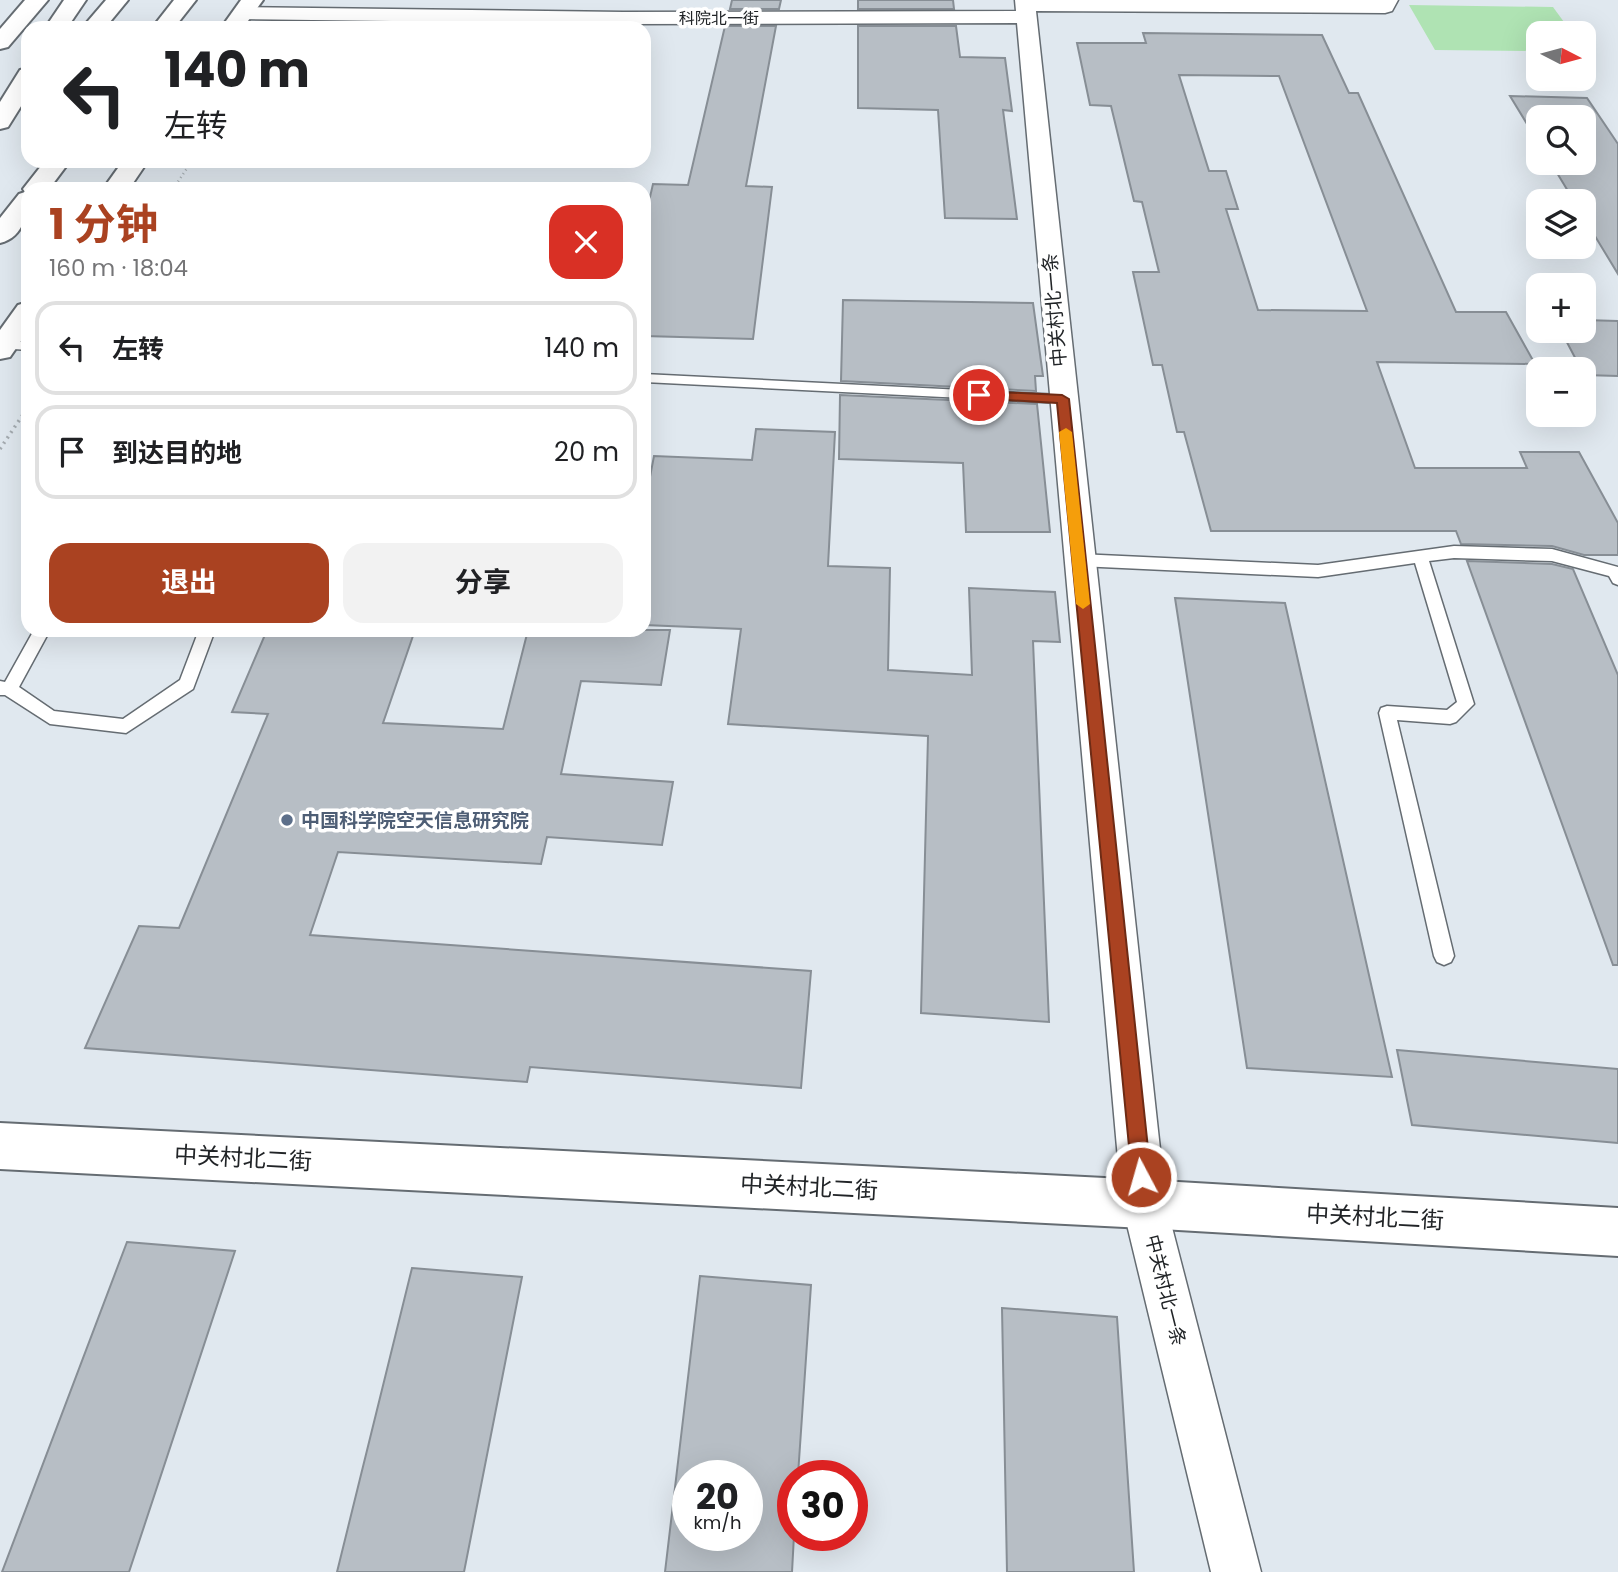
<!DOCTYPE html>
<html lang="zh">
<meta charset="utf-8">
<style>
body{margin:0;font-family:Poppins,"Noto Sans SC",sans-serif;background:#f2f2f2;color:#202124;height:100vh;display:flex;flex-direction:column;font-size:26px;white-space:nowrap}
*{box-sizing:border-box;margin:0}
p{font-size:23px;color:#757577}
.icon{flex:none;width:38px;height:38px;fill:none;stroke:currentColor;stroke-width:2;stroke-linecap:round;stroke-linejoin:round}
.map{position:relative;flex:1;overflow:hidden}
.details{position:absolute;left:21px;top:182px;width:630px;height:455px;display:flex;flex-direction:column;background:#fff;border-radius:21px;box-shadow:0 7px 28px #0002}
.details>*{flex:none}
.top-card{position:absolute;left:21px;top:21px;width:630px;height:147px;border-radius:21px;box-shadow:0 7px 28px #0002;background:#fff;color:#202124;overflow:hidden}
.needle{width:46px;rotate:96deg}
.controls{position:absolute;left:1526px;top:21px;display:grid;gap:14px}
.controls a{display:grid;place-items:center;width:70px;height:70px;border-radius:14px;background:#fff;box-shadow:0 7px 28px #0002;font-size:35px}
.speed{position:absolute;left:672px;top:1460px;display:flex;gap:14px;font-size:35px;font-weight:700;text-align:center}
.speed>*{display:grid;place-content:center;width:91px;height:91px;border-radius:50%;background:#fff;box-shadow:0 7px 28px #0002;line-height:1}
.speed small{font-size:18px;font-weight:400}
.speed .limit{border:10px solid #d22;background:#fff;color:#111}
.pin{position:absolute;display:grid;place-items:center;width:60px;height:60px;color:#fff;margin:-30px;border:4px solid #fff;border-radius:50%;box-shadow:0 2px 7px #0007}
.me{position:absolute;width:77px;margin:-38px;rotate:354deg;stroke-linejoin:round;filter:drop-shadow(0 0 5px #0008)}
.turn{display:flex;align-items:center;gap:24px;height:147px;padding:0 28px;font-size:32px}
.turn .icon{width:91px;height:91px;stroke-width:2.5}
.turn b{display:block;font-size:49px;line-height:60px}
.round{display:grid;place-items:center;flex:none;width:74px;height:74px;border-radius:21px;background:#f2f2f2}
.headline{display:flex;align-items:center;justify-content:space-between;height:119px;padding:0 28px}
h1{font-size:42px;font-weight:700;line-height:52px;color:#aa4221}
.primary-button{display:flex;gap:14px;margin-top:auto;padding:14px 28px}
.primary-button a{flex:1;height:80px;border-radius:21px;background:#aa4221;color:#fff;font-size:28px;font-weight:700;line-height:80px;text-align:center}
.primary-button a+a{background:#f2f2f2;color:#202124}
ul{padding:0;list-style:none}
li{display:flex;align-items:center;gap:21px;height:94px;margin:0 14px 10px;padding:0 14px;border:4px solid #e0e0e0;border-radius:21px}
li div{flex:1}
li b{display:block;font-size:26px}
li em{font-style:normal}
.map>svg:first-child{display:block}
.green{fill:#afe3b3}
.building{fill:#b7bec5;stroke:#878e95;stroke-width:2;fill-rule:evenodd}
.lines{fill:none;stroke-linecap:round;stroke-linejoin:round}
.service-casing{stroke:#656c72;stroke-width:3}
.minor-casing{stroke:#656c72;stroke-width:3}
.tertiary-casing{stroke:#656c72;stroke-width:4}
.trunk-casing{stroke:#656c72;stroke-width:4}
.path-far1{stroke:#a5acb1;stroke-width:2.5;stroke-dasharray:1 3.5;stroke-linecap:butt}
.path{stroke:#a5acb1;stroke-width:3.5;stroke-dasharray:2 4.5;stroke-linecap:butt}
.service{fill:#fff;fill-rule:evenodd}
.minor{fill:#fff;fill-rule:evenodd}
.tertiary{fill:#fff;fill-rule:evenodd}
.trunk{fill:#fff;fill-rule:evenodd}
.route{fill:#aa4221;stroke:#6e2b15;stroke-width:2}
.slow{fill:#f59e0b}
.service-dot{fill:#5c6f8a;stroke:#fff;stroke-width:2.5}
.labels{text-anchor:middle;stroke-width:7;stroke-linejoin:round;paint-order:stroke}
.far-street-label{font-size:16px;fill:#212427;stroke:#fff}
.street-label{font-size:19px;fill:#212427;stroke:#fff}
.service-label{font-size:19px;font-weight:bold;fill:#4e5e75;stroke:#fff;text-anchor:start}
.near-street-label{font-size:23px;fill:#212427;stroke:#fff}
</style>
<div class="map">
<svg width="1618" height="1572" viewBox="0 0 1618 1572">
<rect width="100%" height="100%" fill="#e0e8ef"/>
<!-- green -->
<path class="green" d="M1409,5L1553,7L1572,33H1538V51L1435,50Z"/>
<!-- building -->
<g class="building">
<path d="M732,0H781L779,9H730Z"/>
<path d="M858,0H953L954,9H858Z"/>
<path d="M725,26H776L746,186L772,187L753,339L644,336V223L653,184L688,185Z"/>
<path d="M858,26H956L960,57L1005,58L1012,111L1003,110L1017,219L945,218L938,110L858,108Z"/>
<path d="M1143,33L1322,35L1349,93H1358L1456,312H1506L1535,364L1377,362L1415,468H1527L1520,452H1579L1618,523V555H1584L1552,546L1461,544L1456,531H1211L1184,432H1177L1162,365H1153L1133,272H1159L1142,202L1134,201L1111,106L1090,105L1077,43H1146ZM1179,75L1279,76L1367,311L1258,310L1226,209H1238L1226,171H1209Z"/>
<path d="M1510,96L1587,98L1618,144V274L1584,218V201H1574L1551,163H1584V117H1538V142Z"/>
<path d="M843,300L1033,303L1043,376H1035L1036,391L841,381Z"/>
<path d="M1584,320L1618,321V376L1584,375V369H1581L1561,331H1584Z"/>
<path d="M840,395L1037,404L1050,532H966L963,463L839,459Z"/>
<path d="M756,429L835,432L828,566L890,568L888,670L972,675L969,588L1055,592L1060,642L1033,641L1049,1022L921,1013L928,736L728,724L741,629L644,625V508L654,456L752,460Z"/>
<path d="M1467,561L1552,564L1573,569L1618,675V965H1613Z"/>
<path d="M1175,598L1285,603L1392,1077L1247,1068Z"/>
<path d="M267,630H415L383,723L503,729L528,630H670L661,685L581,681L561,774L673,782L662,845L547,837L541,864L338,852L310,935L811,971L801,1088L530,1067L527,1082L85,1048L139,926L179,928L268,714L232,712Z"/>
<path d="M1397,1050L1618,1069V1143L1412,1125Z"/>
<path d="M127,1242L235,1251L129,1572H2Z"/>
<path d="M412,1268L522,1277L464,1572H337Z"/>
<path d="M700,1276L811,1285L798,1475H793L794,1535L792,1572H665ZM688,1475H747V1535H688Z"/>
<path d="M1002,1308L1117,1317L1134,1572H1007Z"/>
</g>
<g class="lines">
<defs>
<g id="service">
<path d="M0,342H28V350L0,348Z"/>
<path d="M644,374L1062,395L1069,399L1062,403L644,382Z"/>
<path d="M1454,546L1552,549L1618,567V585L1613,583L1609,576L1552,561L1454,558L1429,561L1474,704L1456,722L1450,724L1397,720L1454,956L1451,962L1444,965L1437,962L1434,956L1379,713L1381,708L1387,706L1447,710L1457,702L1415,563L1318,577L1079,566L1071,560L1079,554L1318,565Z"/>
<path d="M34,630H50L19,687L54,711L123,719L180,680L199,630H215L193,689L126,733L50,724L5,695H0V681L5,682Z"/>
</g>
<path id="minor" d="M1015,0H1398L1392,11L1385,13L1036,11L1166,1204L1261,1572H1211L1122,1204L1017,23L623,24L243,19L233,13L243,7L623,12L1016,11Z"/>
<g id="tertiary">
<path d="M25,0H48L8,47L0,49V29Z"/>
<path d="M241,0H263L243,28H221Z"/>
<path d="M123,161H148L129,189H103Z"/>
<path d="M28,302V331L10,357L0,359V330L18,305Z"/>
<path d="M0,1123L1144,1180L1618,1208V1256L1144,1228L0,1169Z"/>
</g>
<g id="trunk">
<path d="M64,0H86L67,28H45Z"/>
<path d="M106,0H128L105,28H82Z"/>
<path d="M174,0H196L174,28H152Z"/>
<path d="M28,68V95L8,127L0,129V102L20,70Z"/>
<path d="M45,161H70L49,189H28C28,211 25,237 0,243V218L19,194L25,192L23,189Z"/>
</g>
</defs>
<!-- service casing -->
<use href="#service" class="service-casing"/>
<!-- minor casing -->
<use href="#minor" class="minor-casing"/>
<!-- tertiary casing -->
<use href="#tertiary" class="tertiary-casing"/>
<!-- trunk casing -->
<use href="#trunk" class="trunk-casing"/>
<!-- path-far1 -->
<path class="path-far1" d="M173,189L192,161"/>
<!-- path -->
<path class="path" d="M0,449L28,407"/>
<!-- service -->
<use href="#service" class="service"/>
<!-- minor -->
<use href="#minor" class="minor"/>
<!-- tertiary -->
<use href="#tertiary" class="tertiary"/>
<!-- trunk -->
<use href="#trunk" class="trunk"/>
</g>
<!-- route -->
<path class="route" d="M979,391L1062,395L1069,399L1151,1177L1148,1184L1141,1187L1134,1184L1132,1177L1057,403L974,398L973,395Z"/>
<!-- slow -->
<path class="slow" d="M1066,428L1072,432L1090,604L1083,609L1076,604L1059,432Z"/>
<!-- markers -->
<circle class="service-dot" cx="287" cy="820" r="7"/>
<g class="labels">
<!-- far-street labels -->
<g class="far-street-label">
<text x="719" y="24">科院北一街</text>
</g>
<!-- street labels -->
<g class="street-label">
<text transform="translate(1054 310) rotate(-95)" y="7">中关村北一条</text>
<text transform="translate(1166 1290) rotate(76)" y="7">中关村北一条</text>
</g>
<!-- service labels -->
<g class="service-label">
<text x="301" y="827">中国科学院空天信息研究院</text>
</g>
<!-- near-street labels -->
<g class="near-street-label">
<text transform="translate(243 1158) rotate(3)" y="8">中关村北二街</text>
<text transform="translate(809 1187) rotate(3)" y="8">中关村北二街</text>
<text transform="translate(1375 1217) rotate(3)" y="8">中关村北二街</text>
</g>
</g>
</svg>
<div class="controls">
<a><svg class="needle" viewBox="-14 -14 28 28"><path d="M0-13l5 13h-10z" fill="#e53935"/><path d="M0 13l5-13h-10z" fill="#757577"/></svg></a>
<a><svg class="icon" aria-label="search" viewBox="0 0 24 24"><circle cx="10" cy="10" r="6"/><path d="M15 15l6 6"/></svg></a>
<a><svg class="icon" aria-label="layers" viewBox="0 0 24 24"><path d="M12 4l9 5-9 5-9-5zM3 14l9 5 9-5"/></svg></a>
<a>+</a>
<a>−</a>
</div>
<div class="speed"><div>20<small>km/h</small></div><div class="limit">30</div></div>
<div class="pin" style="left:979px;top:395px;background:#d93025"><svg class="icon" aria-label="arrive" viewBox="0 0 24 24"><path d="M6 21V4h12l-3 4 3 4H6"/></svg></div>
<svg class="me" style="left:1141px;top:1177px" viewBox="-20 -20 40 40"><circle r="17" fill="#aa4221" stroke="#fff" stroke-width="3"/><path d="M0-11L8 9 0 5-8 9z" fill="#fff"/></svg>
<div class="top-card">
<div class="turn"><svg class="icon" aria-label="left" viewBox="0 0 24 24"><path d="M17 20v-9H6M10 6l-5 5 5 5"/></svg><div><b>140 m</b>左转</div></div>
</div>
<section class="details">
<div class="headline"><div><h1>1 分钟</h1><p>160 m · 18:04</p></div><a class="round" style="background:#d93025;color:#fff"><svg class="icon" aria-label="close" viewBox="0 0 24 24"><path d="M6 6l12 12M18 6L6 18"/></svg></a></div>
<ul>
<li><svg class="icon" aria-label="left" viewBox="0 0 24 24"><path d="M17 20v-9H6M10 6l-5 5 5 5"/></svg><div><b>左转</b></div><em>140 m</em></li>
<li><svg class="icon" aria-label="arrive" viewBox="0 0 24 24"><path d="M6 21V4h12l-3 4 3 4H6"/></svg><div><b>到达目的地</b></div><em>20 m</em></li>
</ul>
<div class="primary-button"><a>退出</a><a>分享</a></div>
</section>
</div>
